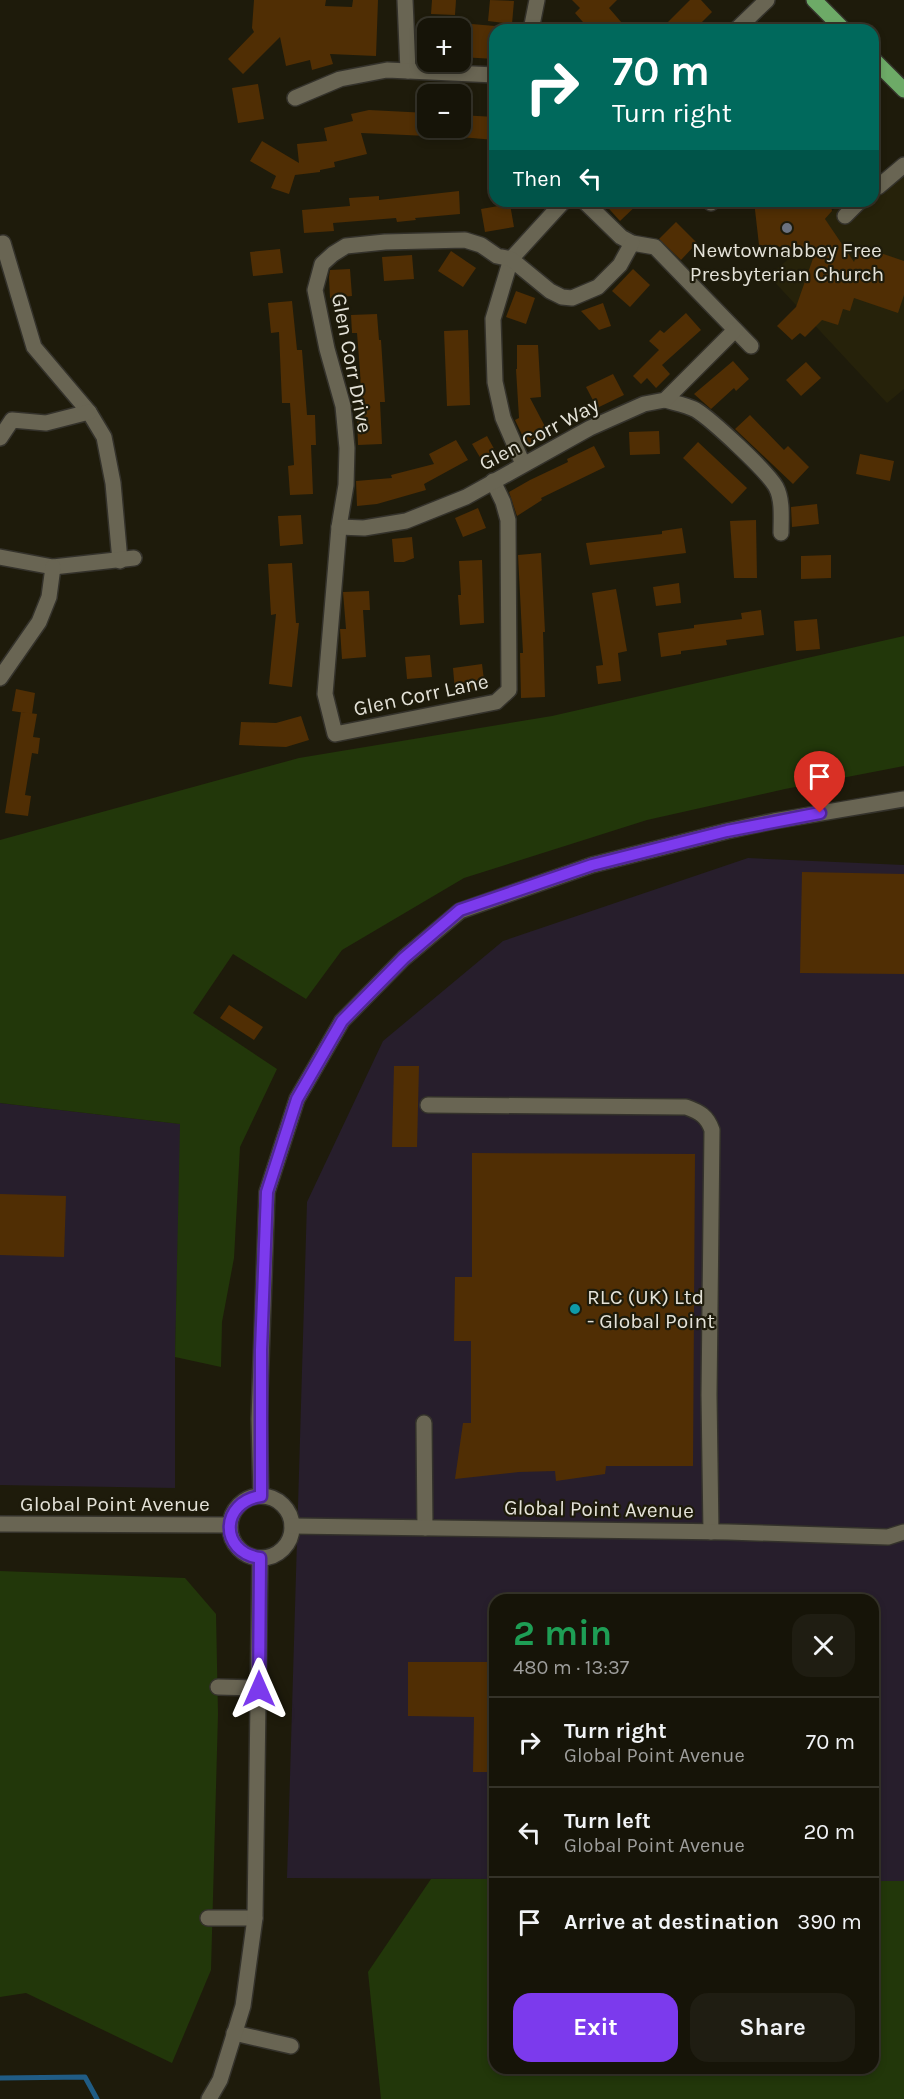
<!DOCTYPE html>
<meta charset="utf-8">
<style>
body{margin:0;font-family:Karla,sans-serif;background:#1f1d12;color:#f1f3f6;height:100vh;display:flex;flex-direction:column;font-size:22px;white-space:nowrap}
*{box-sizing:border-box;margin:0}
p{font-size:20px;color:#9e9e9c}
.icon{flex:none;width:33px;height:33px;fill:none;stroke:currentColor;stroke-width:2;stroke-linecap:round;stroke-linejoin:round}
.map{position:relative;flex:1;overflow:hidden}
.details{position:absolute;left:489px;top:1594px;width:390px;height:480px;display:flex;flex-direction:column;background:#161408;border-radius:18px;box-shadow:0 3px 9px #0003,0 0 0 2px #353329}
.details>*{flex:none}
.guide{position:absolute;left:489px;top:24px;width:390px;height:183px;border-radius:18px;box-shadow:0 3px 9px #0003,0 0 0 2px #353329;background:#00695c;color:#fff;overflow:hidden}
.controls{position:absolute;left:417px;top:18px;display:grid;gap:12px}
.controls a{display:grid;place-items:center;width:54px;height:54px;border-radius:12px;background:#161408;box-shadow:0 3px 9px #0003,0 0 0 2px #353329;font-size:30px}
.pin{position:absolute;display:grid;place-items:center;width:51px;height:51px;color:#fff;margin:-62px -26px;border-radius:50% 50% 50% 0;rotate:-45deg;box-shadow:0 0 6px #0007}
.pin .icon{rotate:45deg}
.me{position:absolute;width:66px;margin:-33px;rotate:0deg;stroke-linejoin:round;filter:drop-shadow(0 0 4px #0008)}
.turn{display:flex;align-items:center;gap:21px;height:126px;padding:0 24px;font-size:27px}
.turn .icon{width:78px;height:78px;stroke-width:2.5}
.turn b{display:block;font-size:42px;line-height:51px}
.then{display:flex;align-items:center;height:57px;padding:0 24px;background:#0003;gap:12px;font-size:22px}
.round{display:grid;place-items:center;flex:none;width:63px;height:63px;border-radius:18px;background:#1f1d12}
.overview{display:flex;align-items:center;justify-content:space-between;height:102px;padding:0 24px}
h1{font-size:36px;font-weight:700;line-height:45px;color:#1e9e55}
.primary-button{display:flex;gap:12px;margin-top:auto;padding:12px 24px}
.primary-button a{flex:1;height:69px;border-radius:18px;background:#7c3aed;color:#fff;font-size:24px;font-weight:700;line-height:69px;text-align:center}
.primary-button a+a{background:#1f1d12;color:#f1f3f6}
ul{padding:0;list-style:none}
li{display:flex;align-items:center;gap:18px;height:90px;padding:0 24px;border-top:2px solid #353329}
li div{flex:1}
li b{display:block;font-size:22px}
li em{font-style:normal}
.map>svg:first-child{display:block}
.built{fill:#26220a}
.industrial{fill:#271e2c}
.green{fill:#22370a}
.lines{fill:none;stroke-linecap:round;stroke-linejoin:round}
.stream{stroke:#205c85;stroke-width:5}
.building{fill:#502e04}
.minor-casing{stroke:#34322b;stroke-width:18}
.major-casing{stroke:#34322b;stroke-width:18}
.minor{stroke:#696553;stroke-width:15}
.major{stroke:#6daa67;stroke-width:15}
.route-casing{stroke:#51269a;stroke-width:15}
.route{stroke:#7c3aed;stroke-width:10}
.worship-dot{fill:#6b7280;stroke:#1e1b0b;stroke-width:2}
.culture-dot{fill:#0f9aa8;stroke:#1e1b0b;stroke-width:2}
.labels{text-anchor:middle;stroke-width:4.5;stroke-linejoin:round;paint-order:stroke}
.poi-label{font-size:21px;fill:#e4e2d8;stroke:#1e1b0b}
.street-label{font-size:21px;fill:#e4e2d8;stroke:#1e1b0b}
</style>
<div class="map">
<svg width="904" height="2099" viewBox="0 0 904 2099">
<rect width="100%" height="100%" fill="#1e1b0b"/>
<!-- built -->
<path class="built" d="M904,165V389L887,403L769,276L801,248L832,211L843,201H873V188Z"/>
<!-- industrial -->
<g class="industrial">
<path d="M748,858L904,865V1881H873V1600H495V1879L287,1878L307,1202L383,1041L503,941Z"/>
<path d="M0,1103L181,1124L175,1357V1488L0,1485Z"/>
</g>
<!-- green -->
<g class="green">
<path d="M904,636V766L785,789L647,820L464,878L342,950L306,999L233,954L193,1013L277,1069L240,1147L234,1258L222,1322L221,1367L175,1357L180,1124L0,1103V840L299,758L552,716Z"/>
<path d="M0,1571L185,1578L216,1614L218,1714L211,1970L172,2063L26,1993L0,1997Z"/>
<path d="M431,1879H495V2068H873V1881H904V2099H381L368,1972Z"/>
</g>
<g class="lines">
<!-- stream -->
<path class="stream" d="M0,2078L85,2077L97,2099"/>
</g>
<!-- building -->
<g class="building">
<path d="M254,0H326L325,6L352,7L353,0H378L376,56L330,54L333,64L312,70L310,60L286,66L280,37L243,74L228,59L254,32L252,28Z"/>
<path d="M432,0H456L455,15L431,14Z"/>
<path d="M490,0L514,1L512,24L488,21Z"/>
<path d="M572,0H617L609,8L628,30H590L575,13L580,8Z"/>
<path d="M690,0H701L712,12L694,30H660Z"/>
<path d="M460,23L495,26V59L460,57Z"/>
<path d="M258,84L264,119L238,123L232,88Z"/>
<path d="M369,110L428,113V136L361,133L367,154L334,162L335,167L320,170V172L295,175L289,194L271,188L276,176L250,161L262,141L299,163L297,144L327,141L324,128L353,121L351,114Z"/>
<path d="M460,115L495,117V140L460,137Z"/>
<path d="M459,191L460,214L415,218L416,220L397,222L396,218L333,223L334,231L304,233L302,210L350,206L349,198L379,196V200Z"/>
<path d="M602,201H641L620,221Z"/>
<path d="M754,201H830L832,211L825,219L854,262L860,246L904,261V295L898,313L854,298L850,311L843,309L838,325L822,320L805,337L800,333L792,340L777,326L796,307L816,250L759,245Z"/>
<path d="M510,204L514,227L485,232L481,209Z"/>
<path d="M676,222L697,243L681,260L659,239Z"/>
<path d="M280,249L283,273L253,276L250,252Z"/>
<path d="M451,251L476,268L463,287L438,271Z"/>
<path d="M412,255L414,279L384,281L382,257Z"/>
<path d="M350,269L352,296L330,298L329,277L330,270Z"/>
<path d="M633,269L650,285L630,307L612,291Z"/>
<path d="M516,291L535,298L526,324L506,317Z"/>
<path d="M292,301L297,350H302L307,415H315L316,445H311L313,494L290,495L288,466L294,465L290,403H282L279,332L271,333L268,303Z"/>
<path d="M603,303L611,326L599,330L581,311Z"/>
<path d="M686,313L701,330L662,365L670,374L656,388L647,378L641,384L633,376L659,350L649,341L660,330L664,333Z"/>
<path d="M377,314L379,340H381L385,402H380L382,444L358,445L357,415H362L360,371L357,333H352L351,315Z"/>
<path d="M468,330L470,405L447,406L444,331Z"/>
<path d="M517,345H538L541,397L530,398L550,436L528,447L515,420L519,418L516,369H517Z"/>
<path d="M733,361L749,379L736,391L734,388L711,409L694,394Z"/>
<path d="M806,362L821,378L801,396L786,380Z"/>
<path d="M613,374L624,395L597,408L586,387Z"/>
<path d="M750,415L784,450L788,446L809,467L793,484L735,429Z"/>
<path d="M659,431L660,454L630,455L629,432Z"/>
<path d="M487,436L498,456L484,464L472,444Z"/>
<path d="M456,440L468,460L424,484L426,490L377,504L357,506L356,481L392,478L391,475L434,464L429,454Z"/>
<path d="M698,442L747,488L732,504L683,458Z"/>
<path d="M594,446L605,467L541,498L542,500L517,516L509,492L530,480L568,462L567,459Z"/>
<path d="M860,454L894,461L890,481L856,474Z"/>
<path d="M817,504L819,524L792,527L791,507Z"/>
<path d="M478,508L486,528L463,537L455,518Z"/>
<path d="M301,515L303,544L280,546L278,516Z"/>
<path d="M756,520L757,578H734L730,521Z"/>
<path d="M682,528L686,553L590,565L586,543L662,534V531Z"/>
<path d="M412,537L414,558L404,562H394L392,539Z"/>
<path d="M541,553L545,632H543L545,697L521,698L520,653H523L518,555Z"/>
<path d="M831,555V578L801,579V556Z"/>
<path d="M482,560L484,623L460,625L458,595H461L459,561Z"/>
<path d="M292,563L296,623H299L292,687L269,684L276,614L271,615L268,564Z"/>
<path d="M679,583L681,603L656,606L653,587Z"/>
<path d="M616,589L627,651L618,653L621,681L598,684L596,666L603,665L592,593Z"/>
<path d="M369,591L370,610H363L366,657L342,659L340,629H346L343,592Z"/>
<path d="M761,610L764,635L726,640L727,645L681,651V654L661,657L658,633L694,628V625L742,619L741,613Z"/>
<path d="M817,619L820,649L796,651L794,621Z"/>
<path d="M430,655L432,677L407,679L405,657Z"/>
<path d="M482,664L485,688L455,691L453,668Z"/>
<path d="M16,689L35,693L32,714L12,711Z"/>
<path d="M21,712L37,714L33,737L40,738L38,754L32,753L25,795L31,796L28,816L5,813Z"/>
<path d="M301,716L309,740L286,747L239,745L241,722L276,723Z"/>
<path d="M802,872L904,874V974L800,973Z"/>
<path d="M229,1005L263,1027L254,1040L220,1018Z"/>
<path d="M394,1066H419L417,1147H392Z"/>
<path d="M472,1153L695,1154L693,1466H606L605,1474L556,1481L555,1471L519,1472L455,1479L463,1423H471V1341H454L455,1277H472Z"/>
<path d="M0,1194L66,1196L64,1257L0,1255Z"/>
<path d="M408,1662H495V1772H473L474,1717L408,1716Z"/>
</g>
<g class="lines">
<defs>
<g id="minor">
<path d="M405,0L408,71"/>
<path d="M531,30L537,0"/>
<path d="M736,30L767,0"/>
<path d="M295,98L340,79L387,70L495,75"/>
<path d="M873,182L878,187L904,165"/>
<path d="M584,201L621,237L632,243L655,247L751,346"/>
<path d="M711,203L713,201"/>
<path d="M845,216L860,201"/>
<path d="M3,243L34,347L89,412L104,437L113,483L120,561"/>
<path d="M665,400C675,403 687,405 696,410C712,420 767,471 776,487C783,500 781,519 781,533"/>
<path d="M0,438L12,420L46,423L89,412"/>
<path d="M523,464L503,418L495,382L493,319L511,259L564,201"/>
<path d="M493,481L503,502L508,520L509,690L496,702L335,734L325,694L339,527L346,485L347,448L343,406L327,349L315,290L322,264L333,254L346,246L385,242L465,240L481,245L497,256L511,259L550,291L562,297L572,298L598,287L620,265L632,243"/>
<path d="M339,527L364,528L406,521L466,497L590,428L644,404L665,400L735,330"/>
<path d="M0,557L53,567L134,558"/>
<path d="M0,678L39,622L49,597L53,567"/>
<path d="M428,1105L686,1107C700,1112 707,1116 712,1130L709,1395L711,1532"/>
<path d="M424,1423L425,1528"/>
<circle cx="261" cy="1527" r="31"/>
<path d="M261,1496L259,1419L267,1192L297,1099L342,1021L404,958L460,911L592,865L727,831L774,821L904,799"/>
<path d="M0,1524L230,1525"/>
<path d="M292,1526L728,1532L888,1537L904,1532"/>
<path d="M218,1687L259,1688"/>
<path d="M208,1918H255"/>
<path d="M234,2033L291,2046"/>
<path d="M209,2099L220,2080L243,2006L255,1918L260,1558"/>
</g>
<g id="major">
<path d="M814,0L844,30"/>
<path d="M873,59L904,90"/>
</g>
</defs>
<!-- minor casing -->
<use href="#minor" class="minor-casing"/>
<!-- major casing -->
<use href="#major" class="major-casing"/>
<!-- minor -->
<use href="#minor" class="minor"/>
<!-- major -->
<use href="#major" class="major"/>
</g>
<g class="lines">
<defs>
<path id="route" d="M259,1689L260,1558C219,1552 220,1502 261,1496V1350L267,1192L297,1099L342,1021L404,958L460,910L592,865L727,831L820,813"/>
</defs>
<!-- route casing -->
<use href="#route" class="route-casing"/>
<!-- route -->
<use href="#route" class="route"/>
</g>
<!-- markers -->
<circle class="worship-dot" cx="787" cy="228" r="6"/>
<circle class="culture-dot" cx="575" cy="1309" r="6"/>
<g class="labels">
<!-- poi labels -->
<g class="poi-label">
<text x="787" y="257">Newtownabbey Free<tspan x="787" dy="24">Presbyterian Church</tspan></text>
<text x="587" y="1304" text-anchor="start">RLC (UK) Ltd<tspan x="587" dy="24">- Global Point</tspan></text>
</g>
<!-- street labels -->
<g class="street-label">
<text transform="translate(352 363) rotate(79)" y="7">Glen Corr Drive</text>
<text transform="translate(539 434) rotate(-28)" y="7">Glen Corr Way</text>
<text transform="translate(421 695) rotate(-12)" y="7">Glen Corr Lane</text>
<text x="115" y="1511">Global Point Avenue</text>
<text transform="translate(599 1509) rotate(1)" y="7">Global Point Avenue</text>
</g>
</g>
</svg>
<div class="controls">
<a>+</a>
<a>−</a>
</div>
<div class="pin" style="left:820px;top:813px;background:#d93025"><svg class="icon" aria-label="arrive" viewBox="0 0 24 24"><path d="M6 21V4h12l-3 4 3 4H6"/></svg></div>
<svg class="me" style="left:259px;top:1689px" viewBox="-20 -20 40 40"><path d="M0-17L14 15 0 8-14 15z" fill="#7c3aed" stroke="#fff" stroke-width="4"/></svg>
<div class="guide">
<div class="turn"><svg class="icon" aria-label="right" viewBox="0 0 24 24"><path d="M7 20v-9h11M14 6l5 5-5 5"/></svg><div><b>70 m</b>Turn right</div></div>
<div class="then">Then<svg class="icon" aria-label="left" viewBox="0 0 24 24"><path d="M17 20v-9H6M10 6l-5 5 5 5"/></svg></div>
</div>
<section class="details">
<div class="overview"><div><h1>2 min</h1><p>480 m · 13:37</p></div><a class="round"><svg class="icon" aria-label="close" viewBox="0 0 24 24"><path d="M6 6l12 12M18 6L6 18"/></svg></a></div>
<ul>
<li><svg class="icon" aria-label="right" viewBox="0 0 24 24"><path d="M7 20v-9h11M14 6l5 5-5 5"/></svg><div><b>Turn right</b><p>Global Point Avenue</p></div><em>70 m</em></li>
<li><svg class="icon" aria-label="left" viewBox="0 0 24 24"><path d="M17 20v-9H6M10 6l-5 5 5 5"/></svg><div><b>Turn left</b><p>Global Point Avenue</p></div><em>20 m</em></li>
<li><svg class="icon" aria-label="arrive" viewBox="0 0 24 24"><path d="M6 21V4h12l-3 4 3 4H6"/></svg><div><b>Arrive at destination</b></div><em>390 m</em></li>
</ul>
<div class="primary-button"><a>Exit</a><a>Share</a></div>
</section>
</div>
